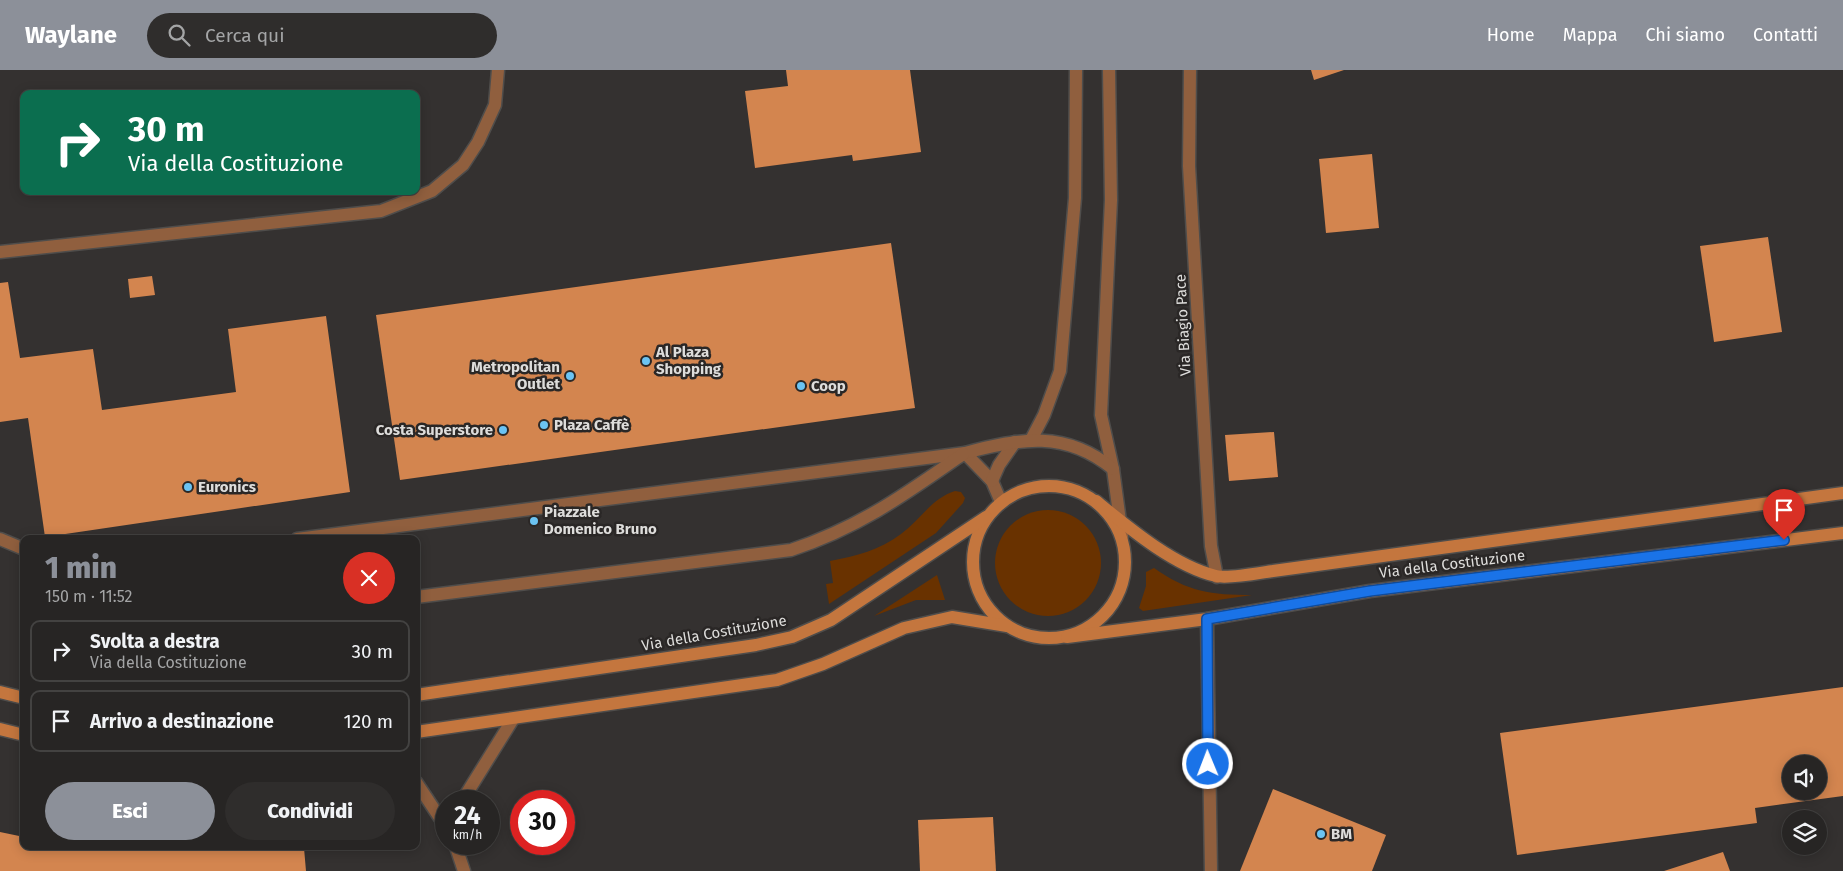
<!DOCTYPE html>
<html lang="it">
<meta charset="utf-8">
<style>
body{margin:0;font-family:"Fira Sans",sans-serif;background:#2f2d2c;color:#f1f3f6;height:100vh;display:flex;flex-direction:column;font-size:19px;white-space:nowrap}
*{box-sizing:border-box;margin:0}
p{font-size:16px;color:#a4a5a6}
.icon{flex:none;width:28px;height:28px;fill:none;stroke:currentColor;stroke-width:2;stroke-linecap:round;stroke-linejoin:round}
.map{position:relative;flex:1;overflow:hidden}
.sheet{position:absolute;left:20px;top:465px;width:400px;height:315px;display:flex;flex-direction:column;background:#272524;border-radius:10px;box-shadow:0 2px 12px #0003,0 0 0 1px #434241}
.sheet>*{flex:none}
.hud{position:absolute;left:20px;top:20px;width:400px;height:105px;border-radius:10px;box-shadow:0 2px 12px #0003,0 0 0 1px #434241;background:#0b6e4f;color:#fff;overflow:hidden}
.tools{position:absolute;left:1782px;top:685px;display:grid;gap:10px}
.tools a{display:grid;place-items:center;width:45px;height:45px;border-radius:50%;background:#272524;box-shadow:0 2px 12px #0003,0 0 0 1px #434241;font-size:25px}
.speed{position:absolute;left:435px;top:720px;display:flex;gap:10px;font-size:25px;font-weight:700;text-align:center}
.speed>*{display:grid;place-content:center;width:65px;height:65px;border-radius:50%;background:#272524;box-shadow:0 2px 12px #0003,0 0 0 1px #434241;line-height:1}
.speed small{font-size:12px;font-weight:400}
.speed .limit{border:8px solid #d22;background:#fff;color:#111}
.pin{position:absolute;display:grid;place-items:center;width:42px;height:42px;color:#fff;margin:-51px -21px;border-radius:50% 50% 50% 0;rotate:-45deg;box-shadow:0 0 5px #0007}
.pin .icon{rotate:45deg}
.me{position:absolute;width:55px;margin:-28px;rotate:359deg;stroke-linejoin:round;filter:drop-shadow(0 0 4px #0008)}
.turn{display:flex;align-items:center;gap:18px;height:105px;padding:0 25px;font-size:22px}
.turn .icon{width:65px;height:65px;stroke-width:2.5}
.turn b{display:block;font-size:35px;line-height:42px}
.round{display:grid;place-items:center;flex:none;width:52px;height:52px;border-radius:26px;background:#2f2d2c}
.head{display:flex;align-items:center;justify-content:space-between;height:85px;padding:0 25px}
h1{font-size:30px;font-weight:800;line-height:38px;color:#8c9099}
.button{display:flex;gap:10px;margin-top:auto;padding:10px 25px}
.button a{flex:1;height:58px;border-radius:30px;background:#8c9099;color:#fff;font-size:20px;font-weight:800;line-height:58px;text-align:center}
.button a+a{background:#2f2d2c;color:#f1f3f6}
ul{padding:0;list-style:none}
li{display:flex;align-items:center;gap:15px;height:62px;margin:0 10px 8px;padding:0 15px;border:2px solid #434241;border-radius:10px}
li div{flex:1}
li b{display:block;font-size:19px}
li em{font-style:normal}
header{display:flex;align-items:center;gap:30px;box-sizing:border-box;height:70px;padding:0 25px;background:#8c9099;color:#fff}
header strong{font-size:24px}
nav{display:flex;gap:28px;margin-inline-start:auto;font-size:18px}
.search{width:350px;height:45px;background:#2f2d2c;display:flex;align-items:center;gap:12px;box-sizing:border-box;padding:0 18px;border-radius:28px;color:#a4a5a6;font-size:19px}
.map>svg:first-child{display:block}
.green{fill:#693200}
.building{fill:#d3854f;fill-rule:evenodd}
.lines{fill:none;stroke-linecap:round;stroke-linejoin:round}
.minor-casing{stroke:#4f4d4b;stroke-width:15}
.secondary-casing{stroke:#4f4d4b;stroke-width:15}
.minor{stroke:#905f3e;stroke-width:12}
.secondary{stroke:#c4763e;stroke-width:12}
.route-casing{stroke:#114b97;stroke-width:12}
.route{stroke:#1a73e8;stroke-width:9}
.poi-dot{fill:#6bc3f2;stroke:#2a2726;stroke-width:2}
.labels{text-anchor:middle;stroke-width:5;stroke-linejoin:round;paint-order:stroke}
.street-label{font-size:15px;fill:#dedddb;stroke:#2a2726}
.poi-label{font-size:15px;font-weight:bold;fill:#dedddb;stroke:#2a2726;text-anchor:start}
</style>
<header>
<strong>Waylane</strong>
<div class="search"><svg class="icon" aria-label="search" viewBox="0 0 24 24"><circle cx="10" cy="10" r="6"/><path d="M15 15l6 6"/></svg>Cerca qui</div>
<nav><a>Home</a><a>Mappa</a><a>Chi siamo</a><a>Contatti</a></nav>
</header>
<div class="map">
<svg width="1843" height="801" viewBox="0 0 1843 801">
<rect width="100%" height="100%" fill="#343130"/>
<!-- green -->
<g class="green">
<path d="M955,421L961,422L965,428L963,433L936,463L829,534L826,514L833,513L830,491C856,486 880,480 901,464C920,450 932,428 955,421Z"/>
<circle cx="1048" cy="493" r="53"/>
<path d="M1154,498C1188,522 1211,525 1252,525L1143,541L1139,538L1146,516V502Z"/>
<path d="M937,505L945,530H916L874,546Z"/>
</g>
<!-- building -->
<g class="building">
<path d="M786,0H910L921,82L853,91L852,85L755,98L745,21L788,16Z"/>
<path d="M1311,0H1344L1314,10Z"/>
<path d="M1372,84L1379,158L1326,163L1319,89Z"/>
<path d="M1768,167L1782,262L1714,272L1700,176Z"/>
<path d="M891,173L915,338L400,410L376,245Z"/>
<path d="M152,206L155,225L130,228L128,209Z"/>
<path d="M8,212L20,288L93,279L102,340L236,322L228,259L326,246L350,422L45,467L28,348L0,352V213Z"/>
<path d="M1274,362L1278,407L1229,411L1225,365Z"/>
<path d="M1843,617V726L1755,738L1757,753L1517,785L1500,663ZM1791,694H1819V721H1791Z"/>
<path d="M1273,719L1386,765L1372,801H1240Z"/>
<path d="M993,747L996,801H920L918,750Z"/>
<path d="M0,762L24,767V776L304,778L306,801H0Z"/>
<path d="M1723,782L1730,801H1664Z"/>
</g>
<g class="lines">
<defs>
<g id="minor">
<path d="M1109,0L1111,130L1101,345L1113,399L1122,466"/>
<path d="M1190,0L1189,96L1211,476L1217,507"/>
<path d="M0,182L381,141L432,121L463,95L478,72L495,35L498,0"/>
<path d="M1031,370L1044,345L1060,301L1075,128L1076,0"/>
<path d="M965,383L992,411L1001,432"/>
<path d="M992,411L999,395L1015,372"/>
<path d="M0,469L24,479"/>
<path d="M297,469L965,383C1020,368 1066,360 1113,399"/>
<path d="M416,527L791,480C860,457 904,425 963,384"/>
<path d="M1207,549L1211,801"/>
<path d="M416,712L446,757"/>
<path d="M462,731L513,649"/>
<path d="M455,774L464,801"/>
</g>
<g id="secondary">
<circle cx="1049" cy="492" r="76"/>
<path d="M1096,431C1129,458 1174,496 1216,506C1229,509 1259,503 1273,501L1843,423"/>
<path d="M1067,567L1207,549L1370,521L1843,463"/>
<path d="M0,622L24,628"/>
<path d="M416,625L756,575L792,567L831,550L986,447"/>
<path d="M0,659L24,665"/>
<path d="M416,662L777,610L823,594L904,558L952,547L1007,556"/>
</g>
</defs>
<!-- minor casing -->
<use href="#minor" class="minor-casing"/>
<!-- secondary casing -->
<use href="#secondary" class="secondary-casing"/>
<!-- minor -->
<use href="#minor" class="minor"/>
<!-- secondary -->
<use href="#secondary" class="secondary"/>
</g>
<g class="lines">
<defs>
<path id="route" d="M1208,694L1207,549L1370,521L1784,470"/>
</defs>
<!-- route casing -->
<use href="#route" class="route-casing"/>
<!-- route -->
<use href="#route" class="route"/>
</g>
<!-- markers -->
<g class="poi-dot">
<circle cx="646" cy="291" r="5"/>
<circle cx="570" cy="306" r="5"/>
<circle cx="801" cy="316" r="5"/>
<circle cx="544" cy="355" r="5"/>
<circle cx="503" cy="360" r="5"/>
<circle cx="188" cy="417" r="5"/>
<circle cx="534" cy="451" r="5"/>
<circle cx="1321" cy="764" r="5"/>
</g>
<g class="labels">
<!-- street labels -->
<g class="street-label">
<text transform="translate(1183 255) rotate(-93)" y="5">Via Biagio Pace</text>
<text transform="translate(1452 494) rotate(-7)" y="5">Via della Costituzione</text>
<text transform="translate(714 563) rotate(-10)" y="5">Via della Costituzione</text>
</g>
<!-- poi labels -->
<g class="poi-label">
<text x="656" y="287">Al Plaza<tspan x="656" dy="17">Shopping</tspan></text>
<text x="560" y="302" text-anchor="end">Metropolitan<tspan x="560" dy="17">Outlet</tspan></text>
<text x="811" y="321">Coop</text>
<text x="554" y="360">Plaza Caffè</text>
<text x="493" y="365" text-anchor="end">Costa Superstore</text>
<text x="198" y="422">Euronics</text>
<text x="544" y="447">Piazzale<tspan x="544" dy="17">Domenico Bruno</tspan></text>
<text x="1331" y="769">BM</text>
</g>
</g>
</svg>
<div class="tools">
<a><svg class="icon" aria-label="sound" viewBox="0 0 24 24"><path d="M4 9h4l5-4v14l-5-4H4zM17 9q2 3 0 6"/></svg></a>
<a><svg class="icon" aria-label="layers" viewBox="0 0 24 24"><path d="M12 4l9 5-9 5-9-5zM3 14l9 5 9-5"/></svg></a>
</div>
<div class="speed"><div>24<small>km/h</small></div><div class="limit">30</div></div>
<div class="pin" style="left:1784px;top:470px;background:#d93025"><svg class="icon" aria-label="arrive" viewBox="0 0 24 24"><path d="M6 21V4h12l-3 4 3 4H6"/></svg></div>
<svg class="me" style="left:1208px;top:694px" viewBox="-20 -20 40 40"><circle r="17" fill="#1a73e8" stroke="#fff" stroke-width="3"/><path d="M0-11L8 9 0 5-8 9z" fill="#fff"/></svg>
<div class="hud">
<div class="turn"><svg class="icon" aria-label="right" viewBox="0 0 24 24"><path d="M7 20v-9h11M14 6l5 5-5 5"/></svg><div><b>30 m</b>Via della Costituzione</div></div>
</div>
<section class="sheet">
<div class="head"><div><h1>1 min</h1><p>150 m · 11:52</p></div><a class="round" style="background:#d93025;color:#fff"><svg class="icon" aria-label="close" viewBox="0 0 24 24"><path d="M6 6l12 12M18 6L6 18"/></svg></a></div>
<ul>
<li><svg class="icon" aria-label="right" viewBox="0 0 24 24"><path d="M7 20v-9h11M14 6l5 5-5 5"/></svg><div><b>Svolta a destra</b><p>Via della Costituzione</p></div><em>30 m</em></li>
<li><svg class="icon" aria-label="arrive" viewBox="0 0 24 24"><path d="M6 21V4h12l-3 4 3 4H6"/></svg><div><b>Arrivo a destinazione</b></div><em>120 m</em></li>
</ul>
<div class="button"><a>Esci</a><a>Condividi</a></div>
</section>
</div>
